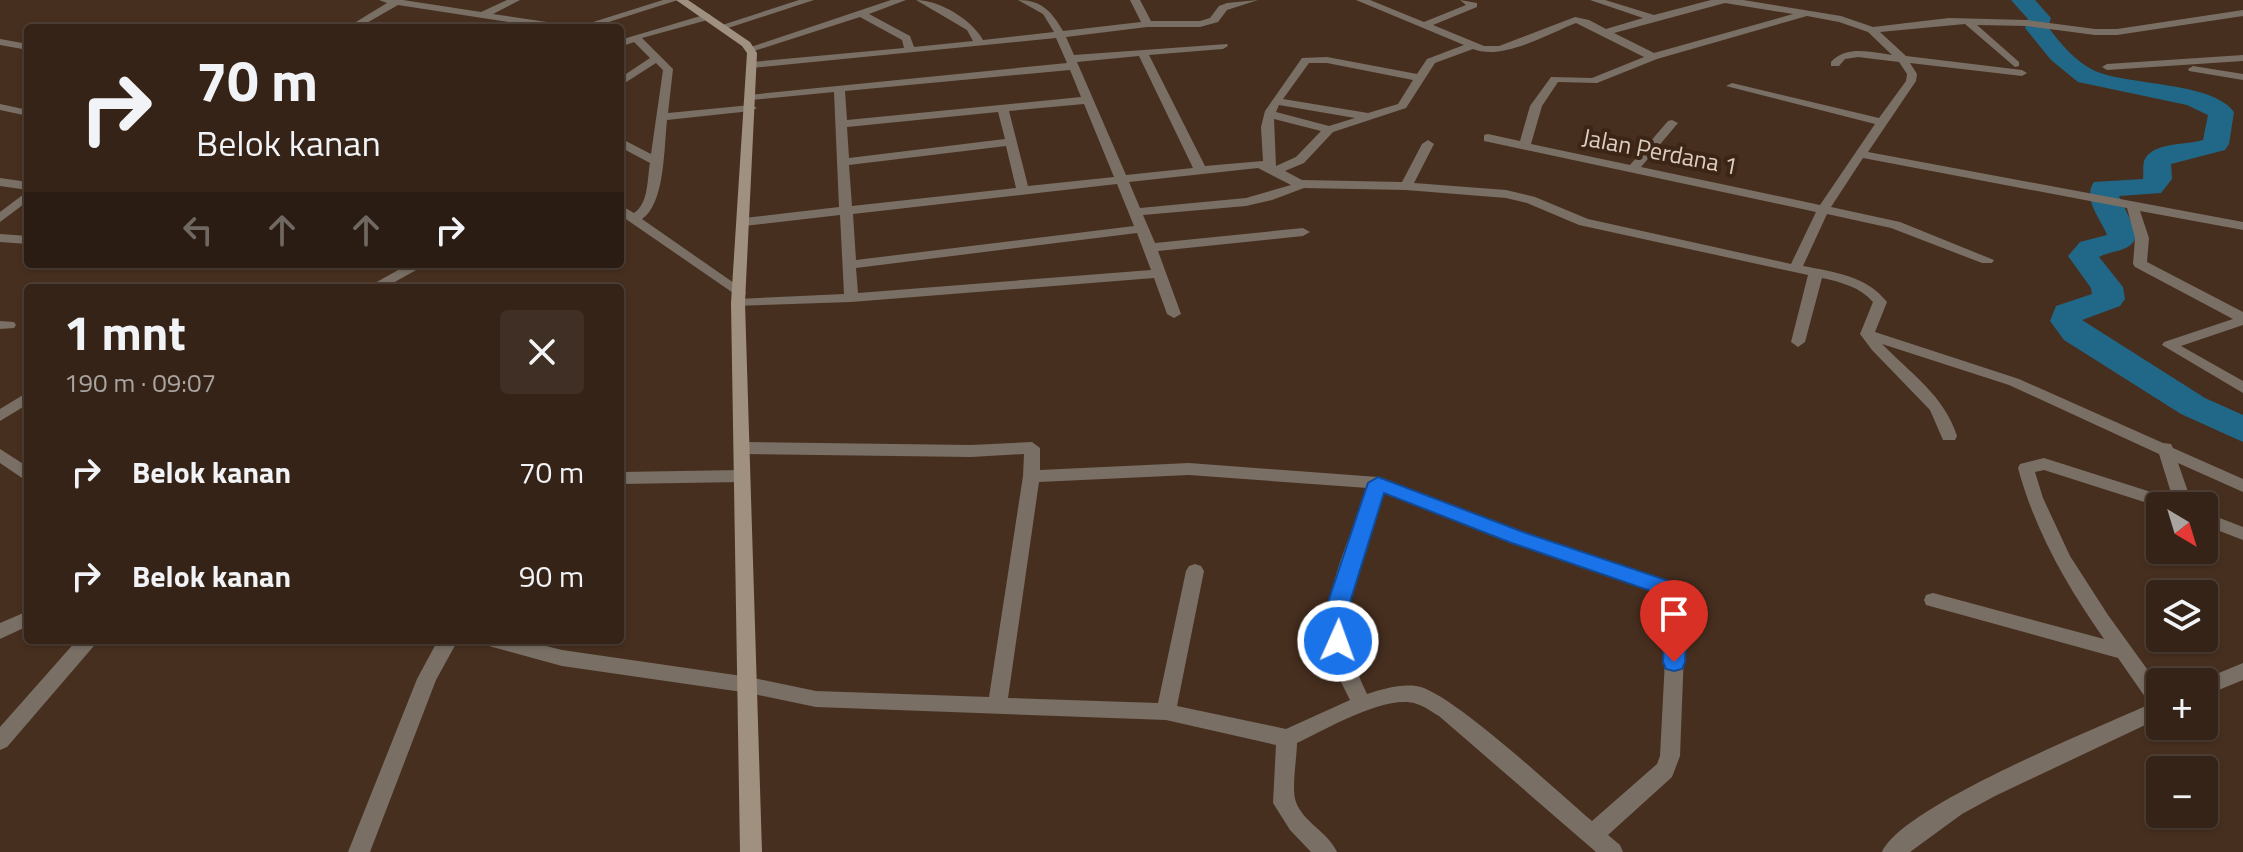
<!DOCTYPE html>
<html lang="id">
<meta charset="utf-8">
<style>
body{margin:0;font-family:"Titillium Web",sans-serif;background:#402f24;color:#f1f3f6;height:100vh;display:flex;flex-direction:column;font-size:30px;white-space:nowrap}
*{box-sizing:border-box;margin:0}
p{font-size:26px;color:#aaa4a1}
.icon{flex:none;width:44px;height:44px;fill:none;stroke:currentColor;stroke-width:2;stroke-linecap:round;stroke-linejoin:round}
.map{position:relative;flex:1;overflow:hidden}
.sheet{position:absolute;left:24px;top:284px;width:600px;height:360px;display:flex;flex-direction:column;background:#352317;border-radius:8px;box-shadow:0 2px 6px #0004,0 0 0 2px #4f4036}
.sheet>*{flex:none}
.top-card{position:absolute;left:24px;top:24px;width:600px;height:244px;border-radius:8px;box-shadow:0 2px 6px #0004,0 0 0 2px #4f4036;background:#352317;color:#f1f3f6;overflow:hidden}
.needle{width:52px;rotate:142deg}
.buttons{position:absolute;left:2146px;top:492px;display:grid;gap:16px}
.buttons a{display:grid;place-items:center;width:72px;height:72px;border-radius:8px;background:#352317;box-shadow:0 2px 6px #0004,0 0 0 2px #4f4036;font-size:40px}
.pin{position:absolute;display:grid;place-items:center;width:68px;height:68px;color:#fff;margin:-82px -34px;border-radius:50% 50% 50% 0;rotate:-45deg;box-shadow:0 0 8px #0007}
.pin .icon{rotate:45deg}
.me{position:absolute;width:88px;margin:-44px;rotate:2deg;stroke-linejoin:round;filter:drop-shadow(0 0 6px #0008)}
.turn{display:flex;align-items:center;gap:28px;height:168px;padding:0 40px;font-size:36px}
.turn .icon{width:104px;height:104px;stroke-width:2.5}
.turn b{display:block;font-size:56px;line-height:68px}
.lanes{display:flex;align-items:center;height:76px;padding:0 40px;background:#0003;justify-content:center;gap:40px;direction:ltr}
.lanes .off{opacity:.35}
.round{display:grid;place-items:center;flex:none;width:84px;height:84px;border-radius:8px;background:#402f24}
.summary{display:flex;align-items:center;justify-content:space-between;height:136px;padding:0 40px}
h1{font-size:48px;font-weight:700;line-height:60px}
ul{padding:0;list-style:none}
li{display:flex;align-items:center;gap:24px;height:104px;padding:0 40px}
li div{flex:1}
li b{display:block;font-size:30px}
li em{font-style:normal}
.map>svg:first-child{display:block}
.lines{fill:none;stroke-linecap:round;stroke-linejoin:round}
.river{fill:#216888;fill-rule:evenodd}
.street{fill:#796f65;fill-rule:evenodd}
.secondary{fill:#9f9080;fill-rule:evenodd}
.route{fill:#1a73e8;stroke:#114b97;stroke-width:2}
.labels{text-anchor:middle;stroke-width:8;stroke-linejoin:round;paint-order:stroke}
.far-street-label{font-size:24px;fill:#ddcec4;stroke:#3c2515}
</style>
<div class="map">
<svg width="2243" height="852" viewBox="0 0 2243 852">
<rect width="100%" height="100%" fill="#472f1f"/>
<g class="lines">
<!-- river -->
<path class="river" d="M2011,0H2035L2051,18L2048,27C2060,43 2075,61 2093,70C2126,86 2212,81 2234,112L2229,144L2225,150L2171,164L2172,179L2161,193L2119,196L2137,234C2132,253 2114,249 2099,257L2123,287L2125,299L2120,306L2082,320L2205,398L2243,415V442L2181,414L2064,340L2050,321L2056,306L2092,294L2091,288L2068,256L2080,242L2107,235C2101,219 2082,199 2094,182L2143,179C2144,173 2142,164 2145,159C2154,142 2188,145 2203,140L2208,115L2187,105L2078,82L2051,60L2025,28L2028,19Z"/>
<!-- street -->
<g class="street">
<path d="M379,0H403L481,12L507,0H520L493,14L567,25L572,28H547L398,5L358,28H346L387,3Z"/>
<path d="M663,0H678L590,28H574Z"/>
<path d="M799,0H814L725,29L716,27Z"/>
<path d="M891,0H906L869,14L910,36L914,47L973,41L967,30L916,0C940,0 972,20 983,40L1054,32L1043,14L1018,0C1042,0 1052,12 1063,31L1141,22L1130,0H1140L1151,21H1200L1210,18L1219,6L1227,3L1258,0L1227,10L1218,22L1200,27H1147L1066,37L1074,55L1227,44L1228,46L1223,49L1149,55L1205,166L1263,161L1261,127L1265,111L1302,58L1327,57L1417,74L1427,59L1464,45L1356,0H1370L1424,22L1466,5L1460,0L1477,3V7L1433,25L1484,46H1499L1575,17L1589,20L1606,29L1643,18L1590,0H1605L1654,15L1711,0H1743L1841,16L1873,27L1949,18L2027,20L2095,29H2117L2243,10V16L2117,35H2095L2027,26L1977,25L2019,62V66L2015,67L1965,24L1880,32L1906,56L2022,70L2027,73L2022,76L1910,63L1917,74L1916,81L1868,152L2243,222V230L2140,211L2149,238L2147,262L2243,312V325L2181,346L2243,381V393L2162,345L2164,342L2233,319L2135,267L2133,264L2135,238L2127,208L1863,158L1831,207L1900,222L1994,260L1992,263H1982L1891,228L1827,214L1803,266C1834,272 1867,276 1887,302L1875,332L2019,379L2163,443L2171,444L2173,448L2243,479V492L2178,463L2193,506L2160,507L2044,470L2035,472L2043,498L2070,556L2108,615L2160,687V718L1995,796L1962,814L1910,852H1882C1902,806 2098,728 2150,704L2118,658L1926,605L1924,600L1926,595L1933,593L2104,639C2067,586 2035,531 2018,468L2020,464L2044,458L2173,499L2159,454L2009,385L1882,344C1910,373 1944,395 1957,436L1955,440H1943L1930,410L1872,350L1860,334L1873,302C1860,287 1841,282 1822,278L1805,342L1798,347L1791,342L1808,275L1579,225L1527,203L1506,198L1406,190L1304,188L1272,200L1246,206L1143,215L1155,243L1303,228L1310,232L1303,236L1158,251L1181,314L1174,318L1167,314L1154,278L851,302L733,306L731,303L738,299L844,294L840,215L744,226L737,222L744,218L839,207L834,92L752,100L748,99V95L1067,63L1056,38L752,68L747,65L752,62L904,48L902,40L860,17L754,51L745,49ZM1725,3L1793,14L1654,53L1614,33ZM1807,16L1839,22L1868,32L1892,55C1872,52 1846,45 1831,62V66H1839L1845,59L1858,57L1899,62L1907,74L1906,81L1879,118L1732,83L1726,86L1875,124L1820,205L1641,167L1678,123L1672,120L1668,121L1630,165L1531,144L1542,106L1558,82L1597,83L1657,59ZM1576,23L1644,57L1592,78L1551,77L1530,106L1520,141L1488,134L1484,135V141L1816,212L1791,264L1588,219L1535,197L1506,190L1414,183L1434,144L1428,140L1422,144L1402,182L1302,180L1285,171L1304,163L1333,132L1406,108L1435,63L1473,49C1502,61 1548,34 1576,23ZM1139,56L1193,168L1126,175L1077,62ZM1309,63H1327L1413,80L1398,104L1368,113L1283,99ZM1070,70L1081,97L847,120L845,91ZM1084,104L1114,177L1028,186L1009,111ZM1279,105L1355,118L1329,126L1276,112ZM998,112L1005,139L849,158L847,127ZM1274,119L1321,131L1296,157L1276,166ZM1006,146L1016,188L852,206L849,165ZM1258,168L1291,185L1246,198L1140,208L1129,182ZM1117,184L1134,226L856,260L853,214ZM1137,233L1151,270L858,293L856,268Z"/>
<path d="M707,14L711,15V19L642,38L673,69L668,113L751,105L757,108L751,111L667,120C664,147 665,204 642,219L744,290L746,293L744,296L739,297L620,215V205L634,213C649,203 647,179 650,163L620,147V138L651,154L663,70L656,63L620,86V78L650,58L634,42L620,47V40Z"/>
<path d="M0,39L28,44V50L0,45Z"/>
<path d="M2243,55V61L2107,70L2102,67L2107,64Z"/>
<path d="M2193,66L2243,74V80L2189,71L2188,69Z"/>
<path d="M0,104L28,110V116L0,110Z"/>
<path d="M0,178L28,182V190L0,186Z"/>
<path d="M28,191V201L0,222V212Z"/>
<path d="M0,234L28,236V244L0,242Z"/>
<path d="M409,264H427L384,288H366Z"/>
<path d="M0,321L14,322L16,325L14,328L0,329Z"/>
<path d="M28,392V404L0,421V409Z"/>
<path d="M744,442L971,445L1032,442L1040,448V470L1189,463L1378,477L1522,532L1671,583L1686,600L1680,756L1672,777L1608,835L1620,845L1623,852H1596L1439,716C1432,712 1424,706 1417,704C1387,693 1325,730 1297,743C1297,757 1291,790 1296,802C1303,822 1328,832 1337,852H1311L1290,830L1273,803L1276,745L1166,720L816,707L749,693L562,666L485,645L482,640H522L562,650L749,677L816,691L989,697L1023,476L1024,454L971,457L744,454L736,448ZM1189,475L1368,488C1351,537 1322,590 1329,642C1331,663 1341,682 1350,700L1286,729L1177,706L1204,571L1201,566L1195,564L1189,566L1186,571L1158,703L1008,698L1039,482ZM1383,492L1510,542L1659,593L1668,602L1660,756L1657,764L1592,821C1561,795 1448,689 1416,686C1399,684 1383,689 1367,694C1328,615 1357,568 1383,492Z"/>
<path d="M0,449L28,467V482L0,463Z"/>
<path d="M742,470L750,476L742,482L620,484V472Z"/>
<path d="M2204,512L2243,527V540L2204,525Z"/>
<path d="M28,611V626L0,639V623Z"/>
<path d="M77,640H99L7,747L0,750V727Z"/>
<path d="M438,640H458L436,680L370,852H348L417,679Z"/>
<path d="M2243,663V680L2204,696V682H2197Z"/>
</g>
<!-- secondary -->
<path class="secondary" d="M676,0H688L750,42L757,53L745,303L762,852H740L731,303L747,53L742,46Z"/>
</g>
<!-- route -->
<path class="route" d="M1378,477L1523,532L1672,582L1687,600L1685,662L1682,669L1674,671L1666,669L1663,662L1666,602L1657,593L1509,542L1384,493L1351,599L1349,641L1346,647L1338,649L1331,647L1328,641L1329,599L1368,483Z"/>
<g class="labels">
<!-- far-street labels -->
<g class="far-street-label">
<text transform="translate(1660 152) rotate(11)" y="8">Jalan Perdana 1</text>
</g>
</g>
</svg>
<div class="buttons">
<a><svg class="needle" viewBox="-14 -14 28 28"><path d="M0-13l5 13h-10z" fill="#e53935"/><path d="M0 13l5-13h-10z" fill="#aaa4a1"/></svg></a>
<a><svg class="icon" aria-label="layers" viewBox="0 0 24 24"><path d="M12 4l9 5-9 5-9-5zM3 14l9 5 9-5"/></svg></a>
<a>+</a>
<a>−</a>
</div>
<div class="pin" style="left:1674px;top:662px;background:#d93025"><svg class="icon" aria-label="arrive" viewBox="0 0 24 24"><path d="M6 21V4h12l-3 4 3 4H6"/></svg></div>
<svg class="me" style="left:1338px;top:641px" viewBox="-20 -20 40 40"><circle r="17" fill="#1a73e8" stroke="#fff" stroke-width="3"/><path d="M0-11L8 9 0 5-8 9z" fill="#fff"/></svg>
<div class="top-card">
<div class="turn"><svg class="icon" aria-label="right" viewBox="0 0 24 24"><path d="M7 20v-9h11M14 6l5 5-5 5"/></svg><div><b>70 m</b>Belok kanan</div></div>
<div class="lanes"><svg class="icon off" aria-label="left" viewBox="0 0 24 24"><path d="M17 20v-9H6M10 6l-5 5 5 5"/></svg><svg class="icon off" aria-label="ahead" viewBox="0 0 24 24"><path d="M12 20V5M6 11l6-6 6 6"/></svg><svg class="icon off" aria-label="ahead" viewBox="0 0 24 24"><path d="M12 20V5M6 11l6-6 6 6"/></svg><svg class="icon" aria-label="right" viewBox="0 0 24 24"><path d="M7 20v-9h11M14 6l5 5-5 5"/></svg></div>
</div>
<section class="sheet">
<div class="summary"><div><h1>1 mnt</h1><p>190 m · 09:07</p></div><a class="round"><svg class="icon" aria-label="close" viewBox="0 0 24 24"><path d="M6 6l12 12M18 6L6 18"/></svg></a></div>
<ul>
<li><svg class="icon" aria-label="right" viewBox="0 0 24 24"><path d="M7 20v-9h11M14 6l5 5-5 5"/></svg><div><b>Belok kanan</b></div><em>70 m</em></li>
<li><svg class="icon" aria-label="right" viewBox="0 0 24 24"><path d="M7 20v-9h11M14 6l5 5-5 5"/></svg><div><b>Belok kanan</b></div><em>90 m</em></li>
</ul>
</section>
</div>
